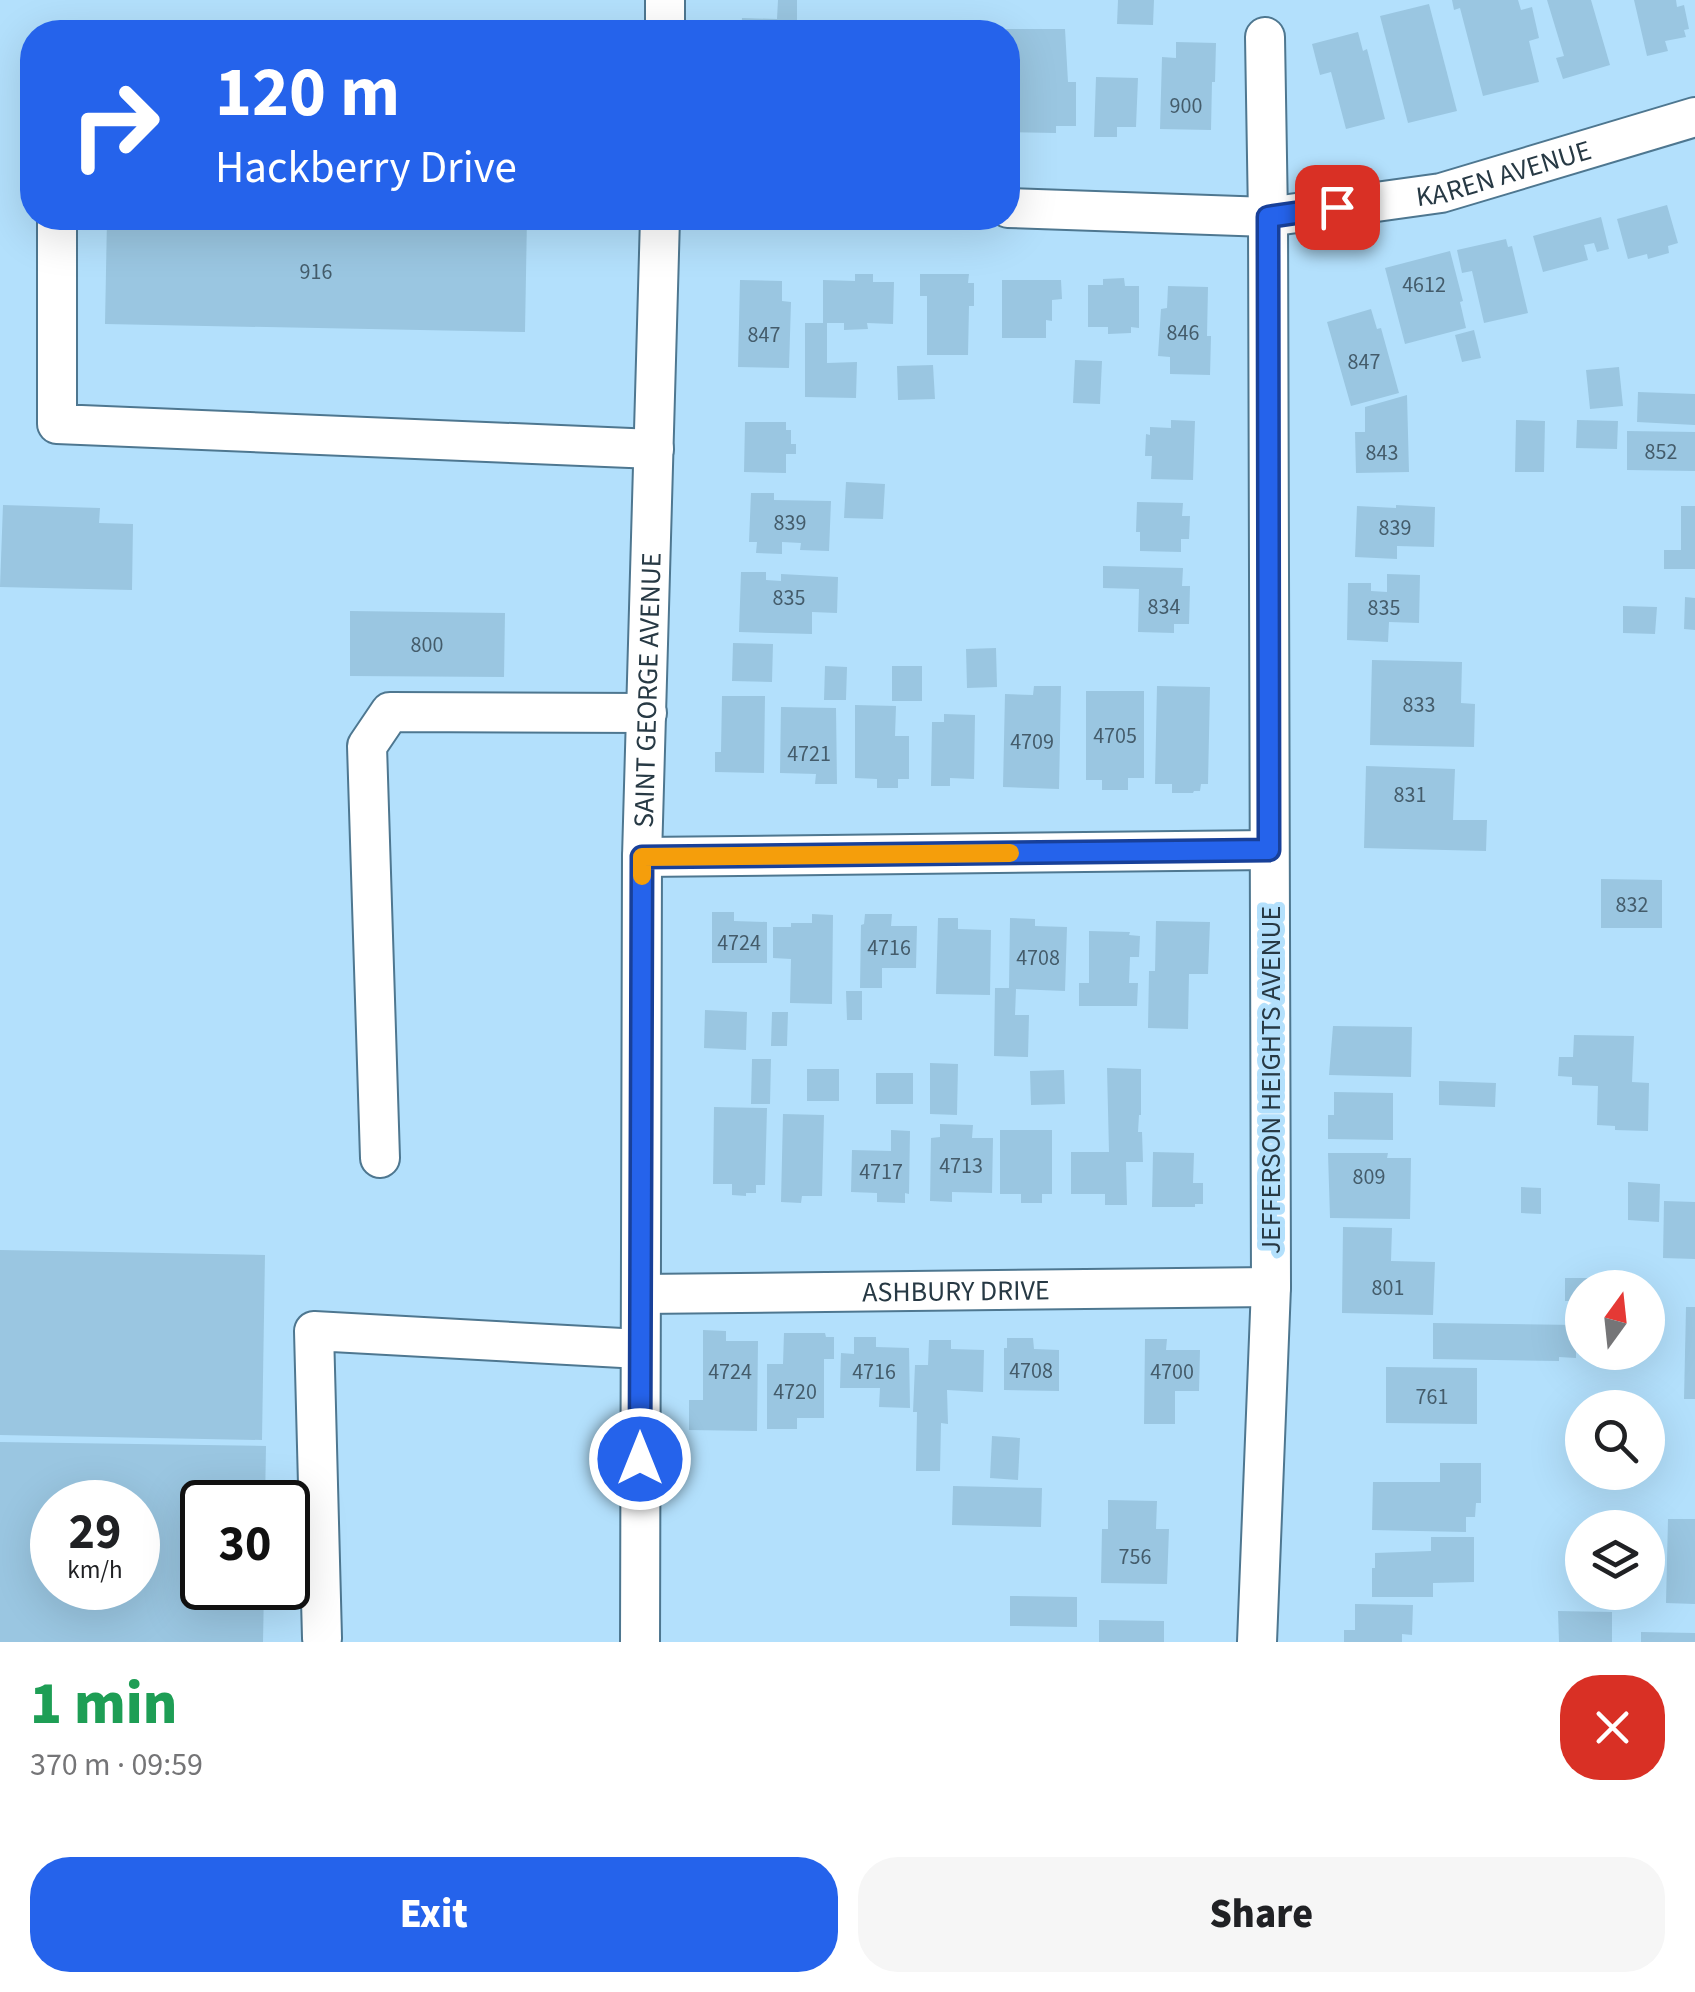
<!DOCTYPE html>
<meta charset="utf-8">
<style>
body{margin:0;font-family:"Source Sans 3",sans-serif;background:#f6f6f6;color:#202124;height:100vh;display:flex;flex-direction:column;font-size:38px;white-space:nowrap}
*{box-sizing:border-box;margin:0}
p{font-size:32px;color:#757577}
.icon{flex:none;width:55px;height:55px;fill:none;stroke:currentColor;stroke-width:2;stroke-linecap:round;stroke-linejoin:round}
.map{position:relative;height:1642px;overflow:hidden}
.side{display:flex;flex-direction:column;background:#fff;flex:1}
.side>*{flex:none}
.banner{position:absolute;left:20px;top:20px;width:1000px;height:210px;border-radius:40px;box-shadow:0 10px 40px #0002;background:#2563eb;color:#fff;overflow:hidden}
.needle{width:65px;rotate:15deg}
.tools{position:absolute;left:1565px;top:1270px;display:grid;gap:20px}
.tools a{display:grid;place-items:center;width:100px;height:100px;border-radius:50%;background:#fff;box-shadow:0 10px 40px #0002;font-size:50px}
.speed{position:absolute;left:30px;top:1480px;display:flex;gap:20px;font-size:50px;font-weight:700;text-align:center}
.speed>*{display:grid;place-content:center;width:130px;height:130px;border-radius:50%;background:#fff;box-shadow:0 10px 40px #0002;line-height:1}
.speed small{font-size:25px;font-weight:400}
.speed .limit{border:5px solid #111;border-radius:15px;background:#fff;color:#111}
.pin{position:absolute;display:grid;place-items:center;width:85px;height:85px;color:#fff;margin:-42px;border-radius:20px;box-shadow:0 5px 15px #0006}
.me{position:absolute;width:110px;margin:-55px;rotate:0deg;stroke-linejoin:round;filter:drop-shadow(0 0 8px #0008)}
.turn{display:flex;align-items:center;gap:35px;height:210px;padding:0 30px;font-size:45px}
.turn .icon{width:130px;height:130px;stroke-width:2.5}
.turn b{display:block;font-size:70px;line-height:85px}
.round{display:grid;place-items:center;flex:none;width:105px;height:105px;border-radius:40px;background:#f6f6f6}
.head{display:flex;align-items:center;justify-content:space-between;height:170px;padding:0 30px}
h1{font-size:60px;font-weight:800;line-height:75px;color:#1e9e55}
.primary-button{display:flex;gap:20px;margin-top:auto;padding:20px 30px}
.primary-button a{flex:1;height:115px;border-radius:40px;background:#2563eb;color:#fff;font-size:40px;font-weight:800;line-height:115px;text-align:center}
.primary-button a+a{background:#f6f6f6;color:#202124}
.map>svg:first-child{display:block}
.building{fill:#9ac6e1;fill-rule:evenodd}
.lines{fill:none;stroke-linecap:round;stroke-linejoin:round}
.minor-casing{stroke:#4e7790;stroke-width:42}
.minor{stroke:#fff;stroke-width:38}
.route-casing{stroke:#184099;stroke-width:25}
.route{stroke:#2563eb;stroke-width:18}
.slow{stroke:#f59e0b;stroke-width:18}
.labels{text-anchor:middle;stroke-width:10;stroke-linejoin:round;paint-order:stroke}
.number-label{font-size:22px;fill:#445c6b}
.street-label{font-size:28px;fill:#273944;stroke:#b3e0fc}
</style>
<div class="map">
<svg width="1695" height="1642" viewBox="0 0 1695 1642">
<rect width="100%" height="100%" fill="#b3e0fc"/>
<!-- building -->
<g class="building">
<path d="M778,0H797V32H741L742,18L777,19Z"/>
<path d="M1118,0H1154L1153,25L1117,24Z"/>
<path d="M1452,0H1518L1521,10L1532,7L1539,38L1529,41L1539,82L1483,96L1460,8L1454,10Z"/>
<path d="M1547,0H1591L1610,65L1563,79L1556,58L1564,56Z"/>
<path d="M1634,0H1676L1677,7L1684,5L1689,29L1684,30L1686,37L1665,41L1668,51L1647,56Z"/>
<path d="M1429,4L1457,111L1408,123L1380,16Z"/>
<path d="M827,22L860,23L859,32H827Z"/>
<path d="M1006,29H1065L1068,82H1076V126H1056V133L1008,132Z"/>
<path d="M1358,32L1363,51L1367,49L1385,119L1346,129L1331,72L1320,75L1312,44Z"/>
<path d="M1176,42L1216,43L1215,82H1212L1211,130L1160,129L1162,57L1176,58Z"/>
<path d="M1096,77L1138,78L1136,127H1117V137H1094Z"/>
<path d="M1667,205L1678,243L1668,246L1669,253L1648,259L1647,254L1628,259L1617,219Z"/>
<path d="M1601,217L1609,249L1597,252L1594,243L1584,245L1588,260L1543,272L1533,236Z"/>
<path d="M107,218H527L525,332L105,324Z"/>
<path d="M1506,239L1508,247L1512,246L1528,313L1484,323L1472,271L1462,273L1457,250Z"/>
<path d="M1450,251L1463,301L1460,302L1466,328L1405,344L1385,268Z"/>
<path d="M855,274H873V282H894L893,324L867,323L868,329L844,330V323H827V363L857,362L856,398L805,397V323H823V280L855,281Z"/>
<path d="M920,274H969L968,283H974V306H969L968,355H927V296H920Z"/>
<path d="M1124,278L1125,286H1139V328L1131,327V333L1108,334V327H1088V285H1103V279Z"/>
<path d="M740,280L782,281V301L791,302L789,368L738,367Z"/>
<path d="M1002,280H1061L1062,299L1052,300V321L1046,320V338H1002Z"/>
<path d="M1168,286L1208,287L1207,336H1211L1210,375L1170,374V357L1158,356L1161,309L1167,308Z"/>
<path d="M1371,309L1377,329L1381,328L1399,393L1351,406L1327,322Z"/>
<path d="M1474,330L1481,358L1462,362L1455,335Z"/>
<path d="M1075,360L1102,361L1100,404L1073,403Z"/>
<path d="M933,365L935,399L898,400L897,366Z"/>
<path d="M1619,367L1623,406L1590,409L1586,370Z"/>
<path d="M1638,392L1695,394V425L1637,422Z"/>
<path d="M1407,395L1409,472L1356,473L1355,432H1365V407Z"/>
<path d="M1171,420L1195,421L1193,480L1151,479L1152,456H1145L1146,434L1150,435V427L1171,428Z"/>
<path d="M1516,420L1545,421L1544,472H1515Z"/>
<path d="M1577,420L1618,421L1617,449L1576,448Z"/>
<path d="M745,422H786V430H791V444H796V454H786V473L744,472Z"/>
<path d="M1627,431L1695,432V471L1627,470Z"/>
<path d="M846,482L885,484L883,519L844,518Z"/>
<path d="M751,493H774V500L831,501L829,551L800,550L801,543L782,542V554L756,553L757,542H749Z"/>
<path d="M1137,502L1183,503L1182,516H1190L1189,539H1181V552L1140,551V532H1136Z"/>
<path d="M3,505L100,508L99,523L133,524L132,590L0,587Z"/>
<path d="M1396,505L1435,507L1434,547L1397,546V559L1355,557L1357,506L1396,508Z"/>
<path d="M1681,506H1695V569H1664V550H1681Z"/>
<path d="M1103,566L1183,568L1182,586H1190L1189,624H1174V633L1138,632L1139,589L1103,588Z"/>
<path d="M741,572H766V580L781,581V574L838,577L837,613L812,612V634L739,632Z"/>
<path d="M1387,574L1420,575L1419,623L1389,622L1388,642L1347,640L1348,583H1371V591L1387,592Z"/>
<path d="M1685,597L1695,598V630L1684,629Z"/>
<path d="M1623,606L1657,607L1655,634L1623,633Z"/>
<path d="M350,611L505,613L504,677L350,676Z"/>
<path d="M733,643L773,644L772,682L732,681Z"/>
<path d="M996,648L997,687L967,688L966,649Z"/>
<path d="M1372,660L1462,662L1461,703L1475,704L1474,747L1370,745Z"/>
<path d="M825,666L847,667L846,700H824Z"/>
<rect x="892" y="666" width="30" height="35"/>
<path d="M1034,686H1061L1059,789L1003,787L1005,694L1033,695Z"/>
<path d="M1157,686L1210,687L1208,784H1201L1200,791H1194L1193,793H1172V784H1155Z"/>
<path d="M1086,691H1144V778H1128V790H1102V780H1086Z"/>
<path d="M722,696H765L764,773L715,772V752H721Z"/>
<path d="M855,705L896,706L895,736H909V779H898V788H877V779L855,778Z"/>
<path d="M781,707L836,708L837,784H815L816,774L780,773Z"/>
<path d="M944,714L975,715L974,779L950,778V786H931L932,722H944Z"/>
<path d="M1366,766L1455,769L1453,820H1487L1486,851L1364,848Z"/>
<path d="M1601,879L1662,880V928H1601Z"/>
<path d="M712,912H734V921L767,922V963H712Z"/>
<path d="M812,914L833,915L832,1004L790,1003L791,959L773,958V927H791V923H812Z"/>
<path d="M865,914H892L891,926H917L916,968H882V988H860L861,925L864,924Z"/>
<path d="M938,918H958V929L991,930L990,995L936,994Z"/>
<path d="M1010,918L1035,919V926L1067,927L1065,991L1016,989L1015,1015H1029L1028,1057L994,1056L995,988H1009Z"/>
<path d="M1156,921L1210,922L1208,974H1189L1188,1029L1148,1028L1149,971H1155Z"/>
<path d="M1089,931L1130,932L1129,935L1140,936L1139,957H1130L1129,983H1138L1137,1006H1079V983H1089Z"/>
<path d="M846,991H862V1020H847Z"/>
<path d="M705,1010L747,1012L746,1050L704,1048Z"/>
<path d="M772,1012H788L787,1046H771Z"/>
<path d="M1333,1026L1412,1027L1411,1077L1329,1075Z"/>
<path d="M1574,1035L1634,1036L1632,1082L1649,1083L1648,1131L1615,1130V1126L1597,1125L1598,1086L1572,1085V1077L1558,1076L1559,1057H1573Z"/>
<path d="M752,1059H771L770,1104H751Z"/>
<path d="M930,1063L958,1064L957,1115L930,1114Z"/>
<path d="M1107,1068L1141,1069V1115H1139L1138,1132H1142L1143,1162H1126L1127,1205H1105V1194H1071V1152H1109Z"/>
<rect x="807" y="1069" width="32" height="32"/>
<path d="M1064,1070L1065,1104L1031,1105L1030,1071Z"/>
<rect x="876" y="1073" width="37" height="31"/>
<path d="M1439,1081L1496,1083L1495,1107L1439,1105Z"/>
<path d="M1334,1092L1393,1093V1140L1328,1139V1115H1334Z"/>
<path d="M714,1107L767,1108L765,1185H756V1193H746V1196L732,1195V1184H713Z"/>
<path d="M783,1114L824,1115L822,1196H802L801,1203L781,1202Z"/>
<path d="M940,1124L973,1125L972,1138H993L992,1193L952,1192V1202L930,1201L931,1138L940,1137Z"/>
<path d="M891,1130L910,1131L909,1194L905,1193V1203L877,1202V1193L851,1192L852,1150L891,1151Z"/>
<path d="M1000,1130H1052V1194H1042V1203H1021V1194H1000Z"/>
<path d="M1153,1152L1194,1153L1193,1183H1203V1204H1195V1207H1152Z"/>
<path d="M1328,1153H1388L1387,1158H1411L1410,1219L1330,1218Z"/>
<path d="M1628,1182L1660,1184L1659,1222L1628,1220Z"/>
<path d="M1521,1187L1541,1188V1214L1521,1213Z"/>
<path d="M1664,1201L1695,1202V1259L1663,1258Z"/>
<path d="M1343,1227L1392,1228L1391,1261L1435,1262L1433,1315L1342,1313Z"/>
<path d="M0,1250L265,1255L262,1440L0,1435Z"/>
<path d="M1565,1278H1591V1288H1582V1301H1565Z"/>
<path d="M1686,1307H1695V1399H1684Z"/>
<path d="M1433,1323L1576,1325V1358L1559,1357V1361L1433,1359Z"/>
<path d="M703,1330L726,1331V1341H758L757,1431L689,1430V1400H703Z"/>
<path d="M784,1333H825L826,1337H834V1359H824V1418H797V1429H767V1364H783Z"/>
<path d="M854,1337H876V1347L909,1348L910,1408L879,1407L880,1388H840L841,1353L854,1354Z"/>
<path d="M1007,1338H1033L1034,1349L1059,1350V1391L1004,1390V1348H1007Z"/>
<path d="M1145,1339H1167L1166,1350H1200L1199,1391H1175V1424H1144Z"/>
<path d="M929,1340H951V1349L984,1350L983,1392L947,1390L948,1424L941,1423L940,1471H916L917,1412H913L915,1365H928Z"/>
<path d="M1386,1367L1477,1368V1424L1386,1423Z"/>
<path d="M992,1436L1020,1438L1018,1480L990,1478Z"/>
<path d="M0,1442L266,1446L265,1502H202V1588H264L263,1642H0ZM52,1502H138V1588H52Z"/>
<path d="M1440,1463H1481V1503H1476L1475,1517H1466V1532L1372,1530L1373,1482H1440Z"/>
<path d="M953,1486L1042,1488L1041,1527L952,1525Z"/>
<path d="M1108,1500L1157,1501L1156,1529H1169L1167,1584L1101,1583L1102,1529H1108Z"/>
<path d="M1668,1519H1695V1604L1666,1603Z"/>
<path d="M1431,1537H1474V1582L1433,1583V1597H1372V1568H1375V1553L1431,1551Z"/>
<path d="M1010,1596L1077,1597V1627L1010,1626Z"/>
<path d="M1355,1604L1413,1605L1412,1635L1402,1634V1642H1344V1630H1355Z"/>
<path d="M1558,1611L1612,1612V1642H1559Z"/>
<path d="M1099,1620L1164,1621V1642H1099Z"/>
<path d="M1641,1632L1695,1633V1642H1641Z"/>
</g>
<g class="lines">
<defs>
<g id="minor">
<path d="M665,32V0"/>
<path id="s1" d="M1008,208L1268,217L1441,193L1695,117"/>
<path d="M57,218V424L654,449"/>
<path d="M642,857L1269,850"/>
<path d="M380,1158L367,746L390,712L647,713"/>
<path id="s2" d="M641,1294L1271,1287"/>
<path d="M322,1638L314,1331L640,1349"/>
<path id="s3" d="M640,1642L642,857L660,218"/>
<path d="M1257,1642L1271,1287L1268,217L1265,37"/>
</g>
</defs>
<!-- minor casing -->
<use href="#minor" class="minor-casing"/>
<!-- minor -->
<use href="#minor" class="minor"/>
</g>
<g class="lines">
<defs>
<path id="route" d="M640,1459L642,857L1269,850L1268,217L1337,207"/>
</defs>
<!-- route casing -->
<use href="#route" class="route-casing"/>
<!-- route -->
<use href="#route" class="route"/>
<!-- slow -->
<path class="slow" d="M642,876V857L1010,853"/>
</g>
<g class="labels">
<!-- number labels -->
<g class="number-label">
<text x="1186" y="113">900</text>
<text x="316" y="279">916</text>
<text x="1424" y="292">4612</text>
<text x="1183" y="340">846</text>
<text x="764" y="342">847</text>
<text x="1364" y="369">847</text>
<text x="1661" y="459">852</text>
<text x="1382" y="460">843</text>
<text x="790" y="530">839</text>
<text x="1395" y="535">839</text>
<text x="789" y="605">835</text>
<text x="1164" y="614">834</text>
<text x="1384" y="615">835</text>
<text x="427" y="652">800</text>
<text x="1419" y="712">833</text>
<text x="1115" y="743">4705</text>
<text x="1032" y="749">4709</text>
<text x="809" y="761">4721</text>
<text x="1410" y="802">831</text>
<text x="1632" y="912">832</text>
<text x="739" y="950">4724</text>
<text x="889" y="955">4716</text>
<text x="1038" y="965">4708</text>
<text x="961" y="1173">4713</text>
<text x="881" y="1179">4717</text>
<text x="1369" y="1184">809</text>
<text x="1388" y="1295">801</text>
<text x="1031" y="1378">4708</text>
<text x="730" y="1379">4724</text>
<text x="874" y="1379">4716</text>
<text x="1172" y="1379">4700</text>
<text x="795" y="1399">4720</text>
<text x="1432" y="1404">761</text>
<text x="1135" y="1564">756</text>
</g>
<!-- street labels -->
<g class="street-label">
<text dy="10" stroke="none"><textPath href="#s1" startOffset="500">KAREN AVENUE</textPath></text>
<text dy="10" stroke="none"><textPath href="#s3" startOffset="952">SAINT GEORGE AVENUE</textPath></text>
<text transform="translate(1270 1080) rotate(-90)" y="10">JEFFERSON HEIGHTS AVENUE</text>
<text dy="10" stroke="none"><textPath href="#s2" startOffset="315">ASHBURY DRIVE</textPath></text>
</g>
</g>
</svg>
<div class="tools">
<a><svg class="needle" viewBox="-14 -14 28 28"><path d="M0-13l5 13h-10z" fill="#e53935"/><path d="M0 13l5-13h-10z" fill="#757577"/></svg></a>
<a><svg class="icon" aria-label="search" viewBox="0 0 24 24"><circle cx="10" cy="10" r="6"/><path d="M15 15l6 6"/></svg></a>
<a><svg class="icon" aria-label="layers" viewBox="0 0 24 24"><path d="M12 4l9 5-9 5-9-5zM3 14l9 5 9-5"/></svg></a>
</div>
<div class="speed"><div>29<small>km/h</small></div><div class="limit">30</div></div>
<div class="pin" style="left:1337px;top:207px;background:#d93025"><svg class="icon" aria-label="arrive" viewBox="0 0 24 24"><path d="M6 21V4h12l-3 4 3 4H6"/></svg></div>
<svg class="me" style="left:640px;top:1459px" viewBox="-20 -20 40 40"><circle r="17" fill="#2563eb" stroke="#fff" stroke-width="3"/><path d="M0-11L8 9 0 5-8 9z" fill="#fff"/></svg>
<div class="banner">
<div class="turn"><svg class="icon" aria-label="right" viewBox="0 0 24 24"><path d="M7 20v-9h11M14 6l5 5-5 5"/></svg><div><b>120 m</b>Hackberry Drive</div></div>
</div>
</div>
<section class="side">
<div class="head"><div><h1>1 min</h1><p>370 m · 09:59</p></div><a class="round" style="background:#d93025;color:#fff"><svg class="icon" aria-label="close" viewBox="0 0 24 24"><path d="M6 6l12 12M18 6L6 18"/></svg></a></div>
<div class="primary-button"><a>Exit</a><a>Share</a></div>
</section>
